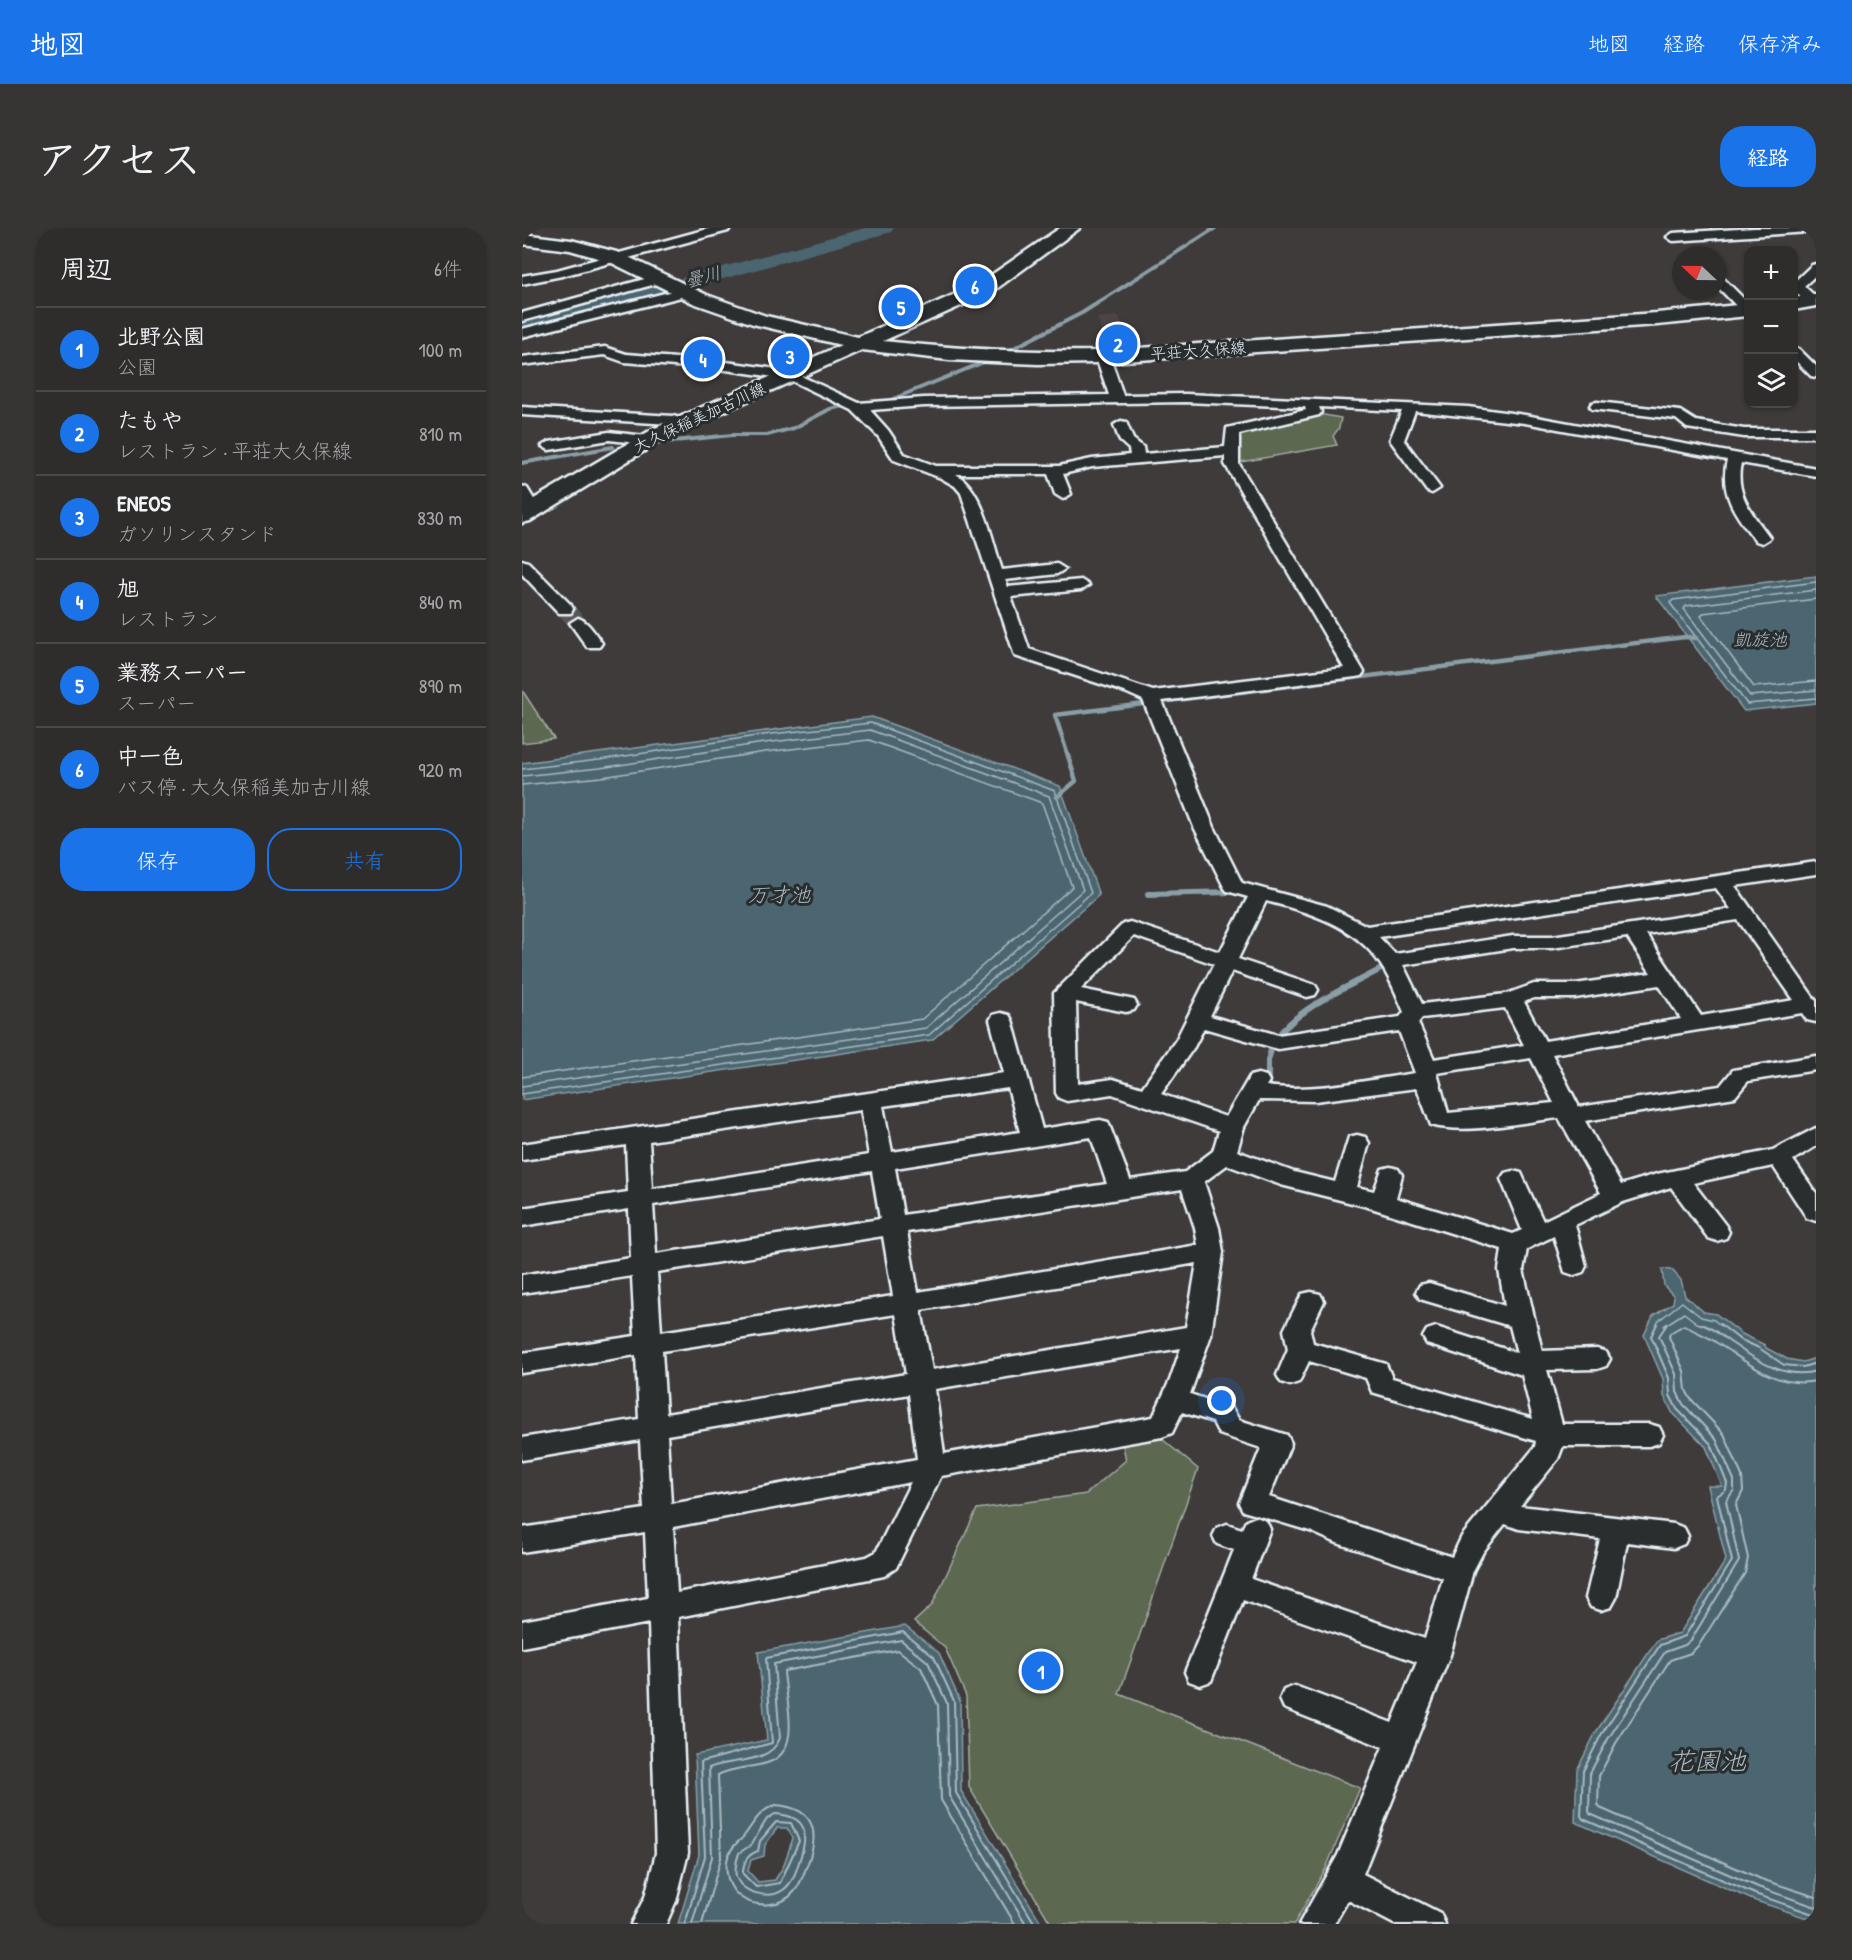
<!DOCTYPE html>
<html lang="ja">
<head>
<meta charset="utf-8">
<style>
  body { margin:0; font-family:"Patrick Hand","Klee One",sans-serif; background:#373434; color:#f1f3f6 }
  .controls { position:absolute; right:18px; top:18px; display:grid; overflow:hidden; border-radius:12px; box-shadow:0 2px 4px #0004 }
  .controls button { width:54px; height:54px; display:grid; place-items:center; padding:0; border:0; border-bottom:2px solid #4a4848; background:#2f2c2c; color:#f1f3f6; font:30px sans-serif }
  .compass { position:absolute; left:1150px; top:18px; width:54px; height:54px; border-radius:50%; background:#2f2c2c; box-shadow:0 2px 4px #0004; rotate:292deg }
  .you { position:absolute; left:700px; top:1173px; width:21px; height:21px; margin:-15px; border:4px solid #fff; border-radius:50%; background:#1a73e8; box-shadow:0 0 0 9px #1a73e833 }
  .badge { display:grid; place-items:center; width:39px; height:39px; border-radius:50%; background:#1a73e8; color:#fff; font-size:20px; font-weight:700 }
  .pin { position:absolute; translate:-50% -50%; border:3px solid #fff; box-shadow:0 2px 6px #0006 }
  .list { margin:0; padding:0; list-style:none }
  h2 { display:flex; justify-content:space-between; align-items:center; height:78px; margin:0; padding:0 24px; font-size:26px }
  h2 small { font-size:20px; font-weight:400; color:#a7a7a9 }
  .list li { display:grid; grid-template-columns:39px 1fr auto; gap:18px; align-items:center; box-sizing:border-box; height:84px; padding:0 24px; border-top:2px solid #4a4848 }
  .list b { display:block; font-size:22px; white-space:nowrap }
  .list p { margin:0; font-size:20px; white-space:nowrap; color:#a7a7a9 }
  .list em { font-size:20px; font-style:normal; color:#a7a7a9 }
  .actions { display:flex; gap:12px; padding:18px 24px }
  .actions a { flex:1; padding:14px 0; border:2px solid #1a73e8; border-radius:24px; text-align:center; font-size:21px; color:#1a73e8 }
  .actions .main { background:#1a73e8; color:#fff }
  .icon { flex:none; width:33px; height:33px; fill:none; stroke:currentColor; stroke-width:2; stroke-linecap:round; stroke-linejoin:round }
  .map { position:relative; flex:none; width:1294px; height:1696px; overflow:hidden; border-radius:24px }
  header { display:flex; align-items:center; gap:36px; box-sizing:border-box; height:84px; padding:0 30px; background:#1a73e8; color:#fff }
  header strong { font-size:28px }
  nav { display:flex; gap:33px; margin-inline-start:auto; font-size:21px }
  .intro { display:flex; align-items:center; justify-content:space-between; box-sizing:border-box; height:144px; padding:0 36px }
  h1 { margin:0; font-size:42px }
  .button { padding:15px 27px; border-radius:24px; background:#1a73e8; color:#fff; font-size:21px; font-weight:700 }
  main { display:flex; gap:36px; padding:0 36px }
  aside { flex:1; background:#2f2c2c; border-radius:24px; box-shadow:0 2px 4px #0004 }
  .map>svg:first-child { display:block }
</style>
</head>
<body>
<header>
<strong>地図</strong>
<nav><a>地図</a><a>経路</a><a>保存済み</a></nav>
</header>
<div class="intro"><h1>アクセス</h1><a class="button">経路</a></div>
<main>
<aside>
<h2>周辺<small>6件</small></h2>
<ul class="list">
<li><span class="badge">1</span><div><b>北野公園</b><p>公園</p></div><em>100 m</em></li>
<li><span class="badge">2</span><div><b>たもや</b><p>レストラン · 平荘大久保線</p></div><em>810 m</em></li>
<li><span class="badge">3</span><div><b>ENEOS</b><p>ガソリンスタンド</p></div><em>830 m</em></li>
<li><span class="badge">4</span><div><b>旭</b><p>レストラン</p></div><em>840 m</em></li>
<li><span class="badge">5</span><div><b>業務スーパー</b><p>スーパー</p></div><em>890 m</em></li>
<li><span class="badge">6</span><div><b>中一色</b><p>バス停 · 大久保稲美加古川線</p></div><em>920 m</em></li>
</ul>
<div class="actions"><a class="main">保存</a><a>共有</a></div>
</aside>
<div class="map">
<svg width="1294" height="1696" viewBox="0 0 1294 1696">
  <rect width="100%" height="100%" fill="#3f3b3b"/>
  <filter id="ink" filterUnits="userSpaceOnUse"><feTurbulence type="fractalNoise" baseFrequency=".0167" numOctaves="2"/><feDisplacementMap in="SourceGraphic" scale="12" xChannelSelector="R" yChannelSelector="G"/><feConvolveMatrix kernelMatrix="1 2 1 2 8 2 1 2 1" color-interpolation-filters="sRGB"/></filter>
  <g filter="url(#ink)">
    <!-- built -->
    <polygon fill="#4d4544" points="597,88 612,123 587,124 575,90"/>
    <!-- green -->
    <g fill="#5c6850" stroke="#a2aca4" stroke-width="1.5">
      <polygon points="797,186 819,190 817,200 811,208 815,217 719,234 713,231 715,207 725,201"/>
      <polygon points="0,462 32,511 0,515"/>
      <polygon points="634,1206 676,1241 597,1466 838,1560 804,1640 772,1696 529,1696 447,1559 444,1468 423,1420 392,1394 410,1377 455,1281 564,1266 604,1232 600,1213"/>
    </g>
    <!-- water -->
    <g fill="#4c6670" stroke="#8a9ea6" stroke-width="1.5" fill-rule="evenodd">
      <polygon points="1294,348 1294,475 1222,483 1134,368"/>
      <polygon points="350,489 538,558 577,667 410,812 0,872 0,535"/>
      <polygon points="1140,1041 1150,1042 1159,1052 1163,1068 1182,1084 1194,1086 1220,1106 1243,1117 1244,1120 1265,1131 1281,1134 1294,1130 1294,1693 1231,1672 1053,1594 1055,1542 1074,1504 1135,1412 1158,1405 1204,1332 1186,1258 1200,1258 1184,1219 1150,1184 1142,1168 1141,1151 1122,1107 1131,1088 1151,1075 1152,1068 1142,1058"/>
      <path d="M 383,1398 L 417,1425 L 438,1473 L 439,1563 L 520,1696 L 156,1696 L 177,1627 L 173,1527 L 245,1512 L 236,1424 ZM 255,1600 L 265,1600 L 271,1610 L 261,1639 L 253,1652 L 236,1654 L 226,1643 L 229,1632 L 242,1628 L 243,1617 Z"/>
    </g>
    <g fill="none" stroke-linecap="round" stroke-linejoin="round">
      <!-- shore-far1 -->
      <g stroke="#aab9c2" stroke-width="1.5">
        <polyline points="1294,354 1151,372 1148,375 1225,476 1294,470"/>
        <polyline points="1294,362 1164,378 1162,381 1228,468 1294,462"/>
        <polyline points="1294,371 1181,385 1179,388 1232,459 1294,453"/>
        <polyline points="0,541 77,532 241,507 349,495 533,563 569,665 407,807 0,866"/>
        <polyline points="0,548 78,540 242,515 348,502 527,568 561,662 404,800 0,858"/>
        <polyline points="0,557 80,549 243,524 347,512 520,575 550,659 400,791 0,849"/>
        <polyline points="1134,1098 1136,1093 1160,1074 1179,1089 1192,1092 1199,1098"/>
        <polyline points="1142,1098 1162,1085 1175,1095 1184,1098"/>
        <polyline points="1161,1098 1163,1098"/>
      </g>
      <!-- shore -->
      <g stroke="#aab9c2" stroke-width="2">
        <polyline points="1135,1096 1129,1108 1147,1150 1148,1167 1155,1181 1189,1216 1205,1255 1204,1262 1195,1268 1210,1333 1163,1408 1138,1417 1079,1507 1061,1543 1059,1588 1061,1591 1233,1666 1294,1687"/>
        <polyline points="1145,1096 1137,1108 1154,1146 1155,1164 1161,1176 1194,1211 1212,1252 1212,1262 1204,1273 1217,1333 1169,1412 1163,1417 1143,1424 1086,1511 1068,1545 1067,1583 1068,1586 1236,1659 1294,1679"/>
        <path d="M 1179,1096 C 1192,1100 1200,1109 1211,1116 C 1235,1133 1265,1152 1294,1143"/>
        <polyline points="1198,1096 1217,1111 1237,1120 1262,1137 1281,1139 1294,1135"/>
        <path d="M 1294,1153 C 1254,1161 1227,1135 1195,1115 C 1185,1108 1173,1104 1162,1097 L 1148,1105 L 1147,1109 L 1162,1143 L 1164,1162 L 1168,1170 L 1202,1206 L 1220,1248 L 1221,1263 L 1214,1277 L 1226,1330 L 1223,1345 L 1177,1417 L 1169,1425 L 1148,1432 L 1094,1515 L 1077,1548 L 1076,1577 L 1078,1580 L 1239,1651 L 1294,1669"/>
        <path d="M 254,1577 C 292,1580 298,1603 286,1635 C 282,1645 279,1656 272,1664 C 259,1680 232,1680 217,1668 C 203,1657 200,1632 212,1618 C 215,1614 219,1612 222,1608 C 232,1595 237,1582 254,1577 Z"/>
        <path d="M 253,1586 C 288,1588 286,1608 277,1634 C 274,1644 270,1656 261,1662 C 247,1672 219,1665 214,1648 C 212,1640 215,1632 217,1625 L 229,1617 L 245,1591 Z"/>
        <path d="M 254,1594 L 269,1595 L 277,1613 L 258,1655 L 234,1659 L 221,1646 C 221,1634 225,1627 236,1623 L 238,1613 Z"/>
        <polyline points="163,1696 183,1628 179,1534 250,1515 244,1430 381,1404 412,1429 432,1473 434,1565 513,1696"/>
        <path d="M 170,1696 L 190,1629 L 187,1540 C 209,1530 248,1537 258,1510 L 252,1436 L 379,1412 L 406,1434 L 425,1475 L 427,1568 L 504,1696"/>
        <path d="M 180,1696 L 199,1630 L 196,1547 C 212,1539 229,1540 245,1535 C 282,1524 263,1470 262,1443 L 376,1422 L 399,1440 L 416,1477 L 419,1572 L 493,1696"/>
      </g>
      <!-- stream-far2 -->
      <g stroke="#8a9ea6" stroke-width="4">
        <polyline points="482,125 560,85 693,0"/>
        <polyline points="366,173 462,134"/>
        <polyline points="133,215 210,207 245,207 272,200 308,181 322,178"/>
        <polyline points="0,235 91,219"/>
      </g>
      <!-- stream-far1 -->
      <polyline stroke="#8a9ea6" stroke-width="4.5" points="535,569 554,553 533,487 1163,409 1174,410"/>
      <!-- stream -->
      <g stroke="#8a9ea6" stroke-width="6">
        <polyline points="626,666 712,664"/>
        <path d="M 756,808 C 780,777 827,759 861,740 L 858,732"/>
        <polyline points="746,858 746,832 750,819"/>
      </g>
      <!-- river -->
      <polygon fill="#4c6670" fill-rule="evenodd" points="343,0 372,0 369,4 89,82 0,104 0,92 76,73"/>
      <!-- street-tunnel -->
      <polyline stroke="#585657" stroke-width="17" stroke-dasharray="17 9" stroke-linecap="butt" points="43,381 56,395"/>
      <!-- street casing -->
      <g stroke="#e8f1f8" stroke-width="5">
        <g id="street">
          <polygon points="189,0 208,0 206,3 40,48 0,56 0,48 35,42"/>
          <polygon points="1233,0 1293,0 1287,4 1151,13 1145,9 1151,5"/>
          <path d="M 1294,36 L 1294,47 L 1282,58 L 1294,69 L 1294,76 C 1284,77 1278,68 1272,62 L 1272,54 L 1290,37 Z"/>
          <polygon points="137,47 141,48 143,51 141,54 0,93 0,85"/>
          <polygon points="1195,47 1199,48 1226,75 1226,86 1221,85 1195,58"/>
          <polygon points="163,60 169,64 167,67 0,109 0,101"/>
          <path d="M 83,119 L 104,126 L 204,134 L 268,143 L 337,175 L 402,170 L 587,167 L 574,129 L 581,125 L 588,129 L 601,167 L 664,166 L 946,179 L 1003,187 L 1294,240 L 1294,248 L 1219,235 C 1212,267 1231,286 1248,310 L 1240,315 L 1234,313 C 1214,288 1197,266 1205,232 L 1003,195 L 893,183 L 882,212 L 918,260 L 910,265 L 905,263 L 868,212 L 880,183 L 797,179 L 799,184 L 797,187 L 717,206 L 717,236 L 842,444 L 839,448 L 833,449 L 640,473 L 692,599 L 720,655 L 805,678 L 845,698 L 1294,634 L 1294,646 L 1213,658 L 1294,773 L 1294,794 L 1285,792 L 1280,785 L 1030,826 L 1057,879 L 1198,858 L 1211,842 L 1294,828 L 1294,842 L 1226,853 L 1213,869 L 1063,893 L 1099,957 L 1135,946 L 1251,922 L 1294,900 L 1294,918 L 1271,932 L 1294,965 L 1294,993 L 1285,990 L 1251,938 L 1171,955 L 1204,998 L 1207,1004 L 1204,1010 L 1195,1013 L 1186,1010 L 1149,959 L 1101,974 L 1053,997 L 1064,1038 L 1061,1044 L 1052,1047 L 1043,1044 L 1032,1008 L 1005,1021 L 1001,1042 L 1020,1123 L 1075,1121 L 1084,1124 L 1088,1131 L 1084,1138 L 1075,1141 L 1025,1142 L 1040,1196 L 1127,1196 L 1137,1199 L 1141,1207 L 1137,1215 L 1127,1218 L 1041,1218 L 1036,1231 L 998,1278 L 1152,1296 L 1162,1300 L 1166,1308 L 1162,1316 L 1152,1320 L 1105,1314 L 1094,1370 L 1089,1379 L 1079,1382 L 1069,1379 L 1064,1370 L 1078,1311 L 997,1301 L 983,1296 L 961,1324 L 951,1343 L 928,1427 L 841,1646 L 918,1685 L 923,1696 L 872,1696 L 826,1672 L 812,1696 L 777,1696 L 816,1627 L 861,1519 L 762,1480 L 758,1471 L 762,1462 L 773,1458 L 870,1495 L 895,1434 L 721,1372 L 689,1453 L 678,1457 L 667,1453 L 663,1444 L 712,1322 L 695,1316 L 691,1308 L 695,1300 L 705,1296 L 720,1301 L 724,1293 L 734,1289 L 744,1293 L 748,1301 L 729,1351 L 903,1411 L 921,1350 L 815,1315 L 788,1303 L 721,1283 L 717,1275 L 739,1220 L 697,1206 L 691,1194 L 660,1184 L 650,1205 L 640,1209 L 419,1248 L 374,1340 L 362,1348 L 156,1389 L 166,1625 L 154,1673 L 144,1696 L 109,1696 L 123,1669 L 134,1625 L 127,1395 L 0,1419 L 0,1393 L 126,1370 L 123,1304 L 0,1324 L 0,1300 L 122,1281 L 118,1212 L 0,1232 L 0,1210 L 117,1191 L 114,1127 L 0,1145 L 0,1125 L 113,1108 L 110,1048 L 0,1065 L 0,1047 L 109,1030 L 107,981 L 0,998 L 0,980 L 106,964 L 104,917 L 0,932 L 0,916 L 482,845 L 468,792 L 471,787 L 479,785 L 487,787 L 490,792 L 520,901 L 578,892 L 586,894 L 608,952 L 663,944 L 691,923 L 697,903 L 590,866 L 545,873 L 537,870 L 534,865 L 532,765 L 601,696 L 608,694 L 698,724 L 726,669 L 705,663 L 702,659 L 672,599 L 621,472 L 603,464 L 493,428 L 439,265 L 433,258 L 419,250 L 372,232 L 356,208 L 330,182 L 266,151 L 204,142 L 102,134 L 82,127 L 0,137 L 0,129 ZM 664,174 L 783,179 L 784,182 L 705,200 L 703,219 L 622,226 L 621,219 L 611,211 L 604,194 L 599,193 L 592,197 L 598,213 L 607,221 L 608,227 L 570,231 L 537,238 L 414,238 L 382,226 L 366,202 L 348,182 L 402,178 ZM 703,228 L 703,236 L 822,440 L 631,463 L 507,421 L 489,369 L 559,362 L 567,357 L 559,352 L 486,359 L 483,352 L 535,346 L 543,341 L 535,336 L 480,342 C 470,313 462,262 434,246 L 526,246 L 533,266 L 541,271 L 549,266 L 541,246 L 570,239 ZM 1194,660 L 1209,681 L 1030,708 L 991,708 L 873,726 L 857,709 ZM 744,673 C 787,684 834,698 859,737 C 869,752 875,768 882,784 L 878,789 L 756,807 L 688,788 L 710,743 L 785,769 L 793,767 L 796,762 L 793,757 L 716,731 ZM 1216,692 L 1272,772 L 1179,788 L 1124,706 ZM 612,708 L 692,736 L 654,812 L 620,860 L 591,851 L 556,856 L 554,774 L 604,784 L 612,782 L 615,777 L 612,772 L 559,761 ZM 1105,709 L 1129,745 L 1053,756 L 1012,756 L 984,766 L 900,776 L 881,737 L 991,720 L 1030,720 ZM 1137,757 L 1159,791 L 1023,813 L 1002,774 L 1012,770 L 1053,770 ZM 983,780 L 1002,817 L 912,831 L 896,795 L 900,790 ZM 682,800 L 756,821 L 877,803 L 893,845 C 845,852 793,865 744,858 L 747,853 L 744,848 L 736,846 L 728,848 L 704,889 L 639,866 L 672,819 ZM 1009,830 L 1032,875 L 926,885 L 915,845 ZM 486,860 L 498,904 L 370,924 L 361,878 ZM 895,860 L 909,897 C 944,907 1000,894 1037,890 L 1079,965 L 1021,993 L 999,945 L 991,943 L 983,945 L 979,951 L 1000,1002 L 991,1006 L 874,970 L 880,947 L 876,941 L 868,939 L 860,941 L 852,963 L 835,959 L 847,915 L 843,909 L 835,907 L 827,909 L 813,954 L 772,944 L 715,923 L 722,899 L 737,872 L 793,873 ZM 339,882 L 347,927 L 130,961 L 127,913 ZM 569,909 L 585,956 L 381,987 L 373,940 ZM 705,937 L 759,957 L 846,979 L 980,1021 L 977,1042 L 983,1078 L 907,1055 L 898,1057 L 894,1064 L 898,1071 L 988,1098 L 995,1125 L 914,1099 L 905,1102 L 901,1109 L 905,1116 L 1000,1147 L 1011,1191 L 870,1150 L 864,1136 L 791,1115 L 788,1102 L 802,1073 L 798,1066 L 789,1064 L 780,1066 L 762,1102 L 766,1121 L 755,1147 L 759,1154 L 768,1157 L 777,1154 L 787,1133 L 844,1150 L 850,1164 L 1014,1213 L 1013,1219 L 940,1308 L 930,1329 L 747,1269 L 769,1215 L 765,1207 L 717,1192 L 710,1180 L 668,1166 L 689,1107 L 701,1024 L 697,1000 L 682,954 ZM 350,943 L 358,991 L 134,1026 L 131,977 ZM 660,961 L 673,1000 L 676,1017 L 396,1064 L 385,1004 ZM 361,1008 L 371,1068 L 139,1104 L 135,1044 ZM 675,1035 L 664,1099 L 410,1142 L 399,1082 ZM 374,1086 L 384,1146 L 144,1186 L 140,1123 ZM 659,1120 L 648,1152 L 631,1189 L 422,1226 L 413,1161 ZM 387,1166 L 395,1231 L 149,1276 L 145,1207 ZM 389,1254 L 354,1324 L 345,1329 L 155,1365 L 151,1299 Z"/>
          <polygon points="1272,120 1277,121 1294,138 1294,149 1289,148 1272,131"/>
          <polygon points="1075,174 1158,183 1174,193 1222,201 1294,201 1294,209 1222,209 1165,200 1154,191 1070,181 1068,178 1070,175"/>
          <polygon points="0,179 151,188 164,192 166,195 159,199 149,196 0,187"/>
          <polygon points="87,204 124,208 131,212 124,216 87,212 27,222 20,218 27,214"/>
          <polygon points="0,258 5,260 13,273 10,276 0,280"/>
          <polygon points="0,332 6,334 49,377 51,381 49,385 37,385 0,346"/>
          <path d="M 56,390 C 66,393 73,406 80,415 L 77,419 L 65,419 L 48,395 Z"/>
        </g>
      </g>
      <!-- secondary casing -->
      <g stroke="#e8f1f8" stroke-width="5">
        <g id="secondary">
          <path d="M 538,0 L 558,0 L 470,64 L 361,113 C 432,121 502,124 573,123 L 1135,85 L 1226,76 L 1226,88 L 1135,97 L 573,135 L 516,136 L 427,132 L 340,122 L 145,209 L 8,293 L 0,295 L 0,278 L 131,201 L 319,117 L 231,96 L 171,75 L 86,33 L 48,22 L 0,16 L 0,6 L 49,12 L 98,25 L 185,67 L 244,88 L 336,109 L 456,56 Z"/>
          <polygon points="1294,66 1294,78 1272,82 1272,70"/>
        </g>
      </g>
      <!-- street -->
      <use href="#street" fill="#2a2d2e" fill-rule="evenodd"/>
      <!-- secondary -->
      <use href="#secondary" fill="#2a2d2e" fill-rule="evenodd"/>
    </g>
  </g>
  <g text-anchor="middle" stroke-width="6" stroke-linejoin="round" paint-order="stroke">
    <!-- far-street labels -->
    <g font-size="16" fill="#e8f1f8" stroke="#2a2d2e">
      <text transform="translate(676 122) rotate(-4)" y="6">平荘大久保線</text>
      <text transform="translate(177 189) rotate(-25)" y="6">大久保稲美加古川線</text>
    </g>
    <!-- far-water labels -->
    <g font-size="18" font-style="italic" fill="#aab9c2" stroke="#2a2d2e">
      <text transform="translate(181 49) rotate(-15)" y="6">曇川</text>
      <text x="1238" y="418">凱旋池</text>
    </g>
    <!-- water labels -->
    <g font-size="21" font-style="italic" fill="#aab9c2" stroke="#2a2d2e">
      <text x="257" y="674">万才池</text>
    </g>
    <!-- near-water labels -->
    <g font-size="26" font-style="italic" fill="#aab9c2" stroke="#2a2d2e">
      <text x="1185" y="1542">花園池</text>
    </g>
  </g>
</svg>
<div class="controls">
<button>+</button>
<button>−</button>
<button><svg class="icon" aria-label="layers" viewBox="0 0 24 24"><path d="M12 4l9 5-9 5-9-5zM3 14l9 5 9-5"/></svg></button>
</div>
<svg class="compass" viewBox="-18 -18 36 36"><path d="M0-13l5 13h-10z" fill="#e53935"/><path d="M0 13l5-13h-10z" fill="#a7a7a9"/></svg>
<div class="you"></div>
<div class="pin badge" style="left:519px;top:1443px">1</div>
<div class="pin badge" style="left:596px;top:116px">2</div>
<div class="pin badge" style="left:268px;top:128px">3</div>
<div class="pin badge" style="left:181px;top:131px">4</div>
<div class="pin badge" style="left:379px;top:79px">5</div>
<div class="pin badge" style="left:453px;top:58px">6</div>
</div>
</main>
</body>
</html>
